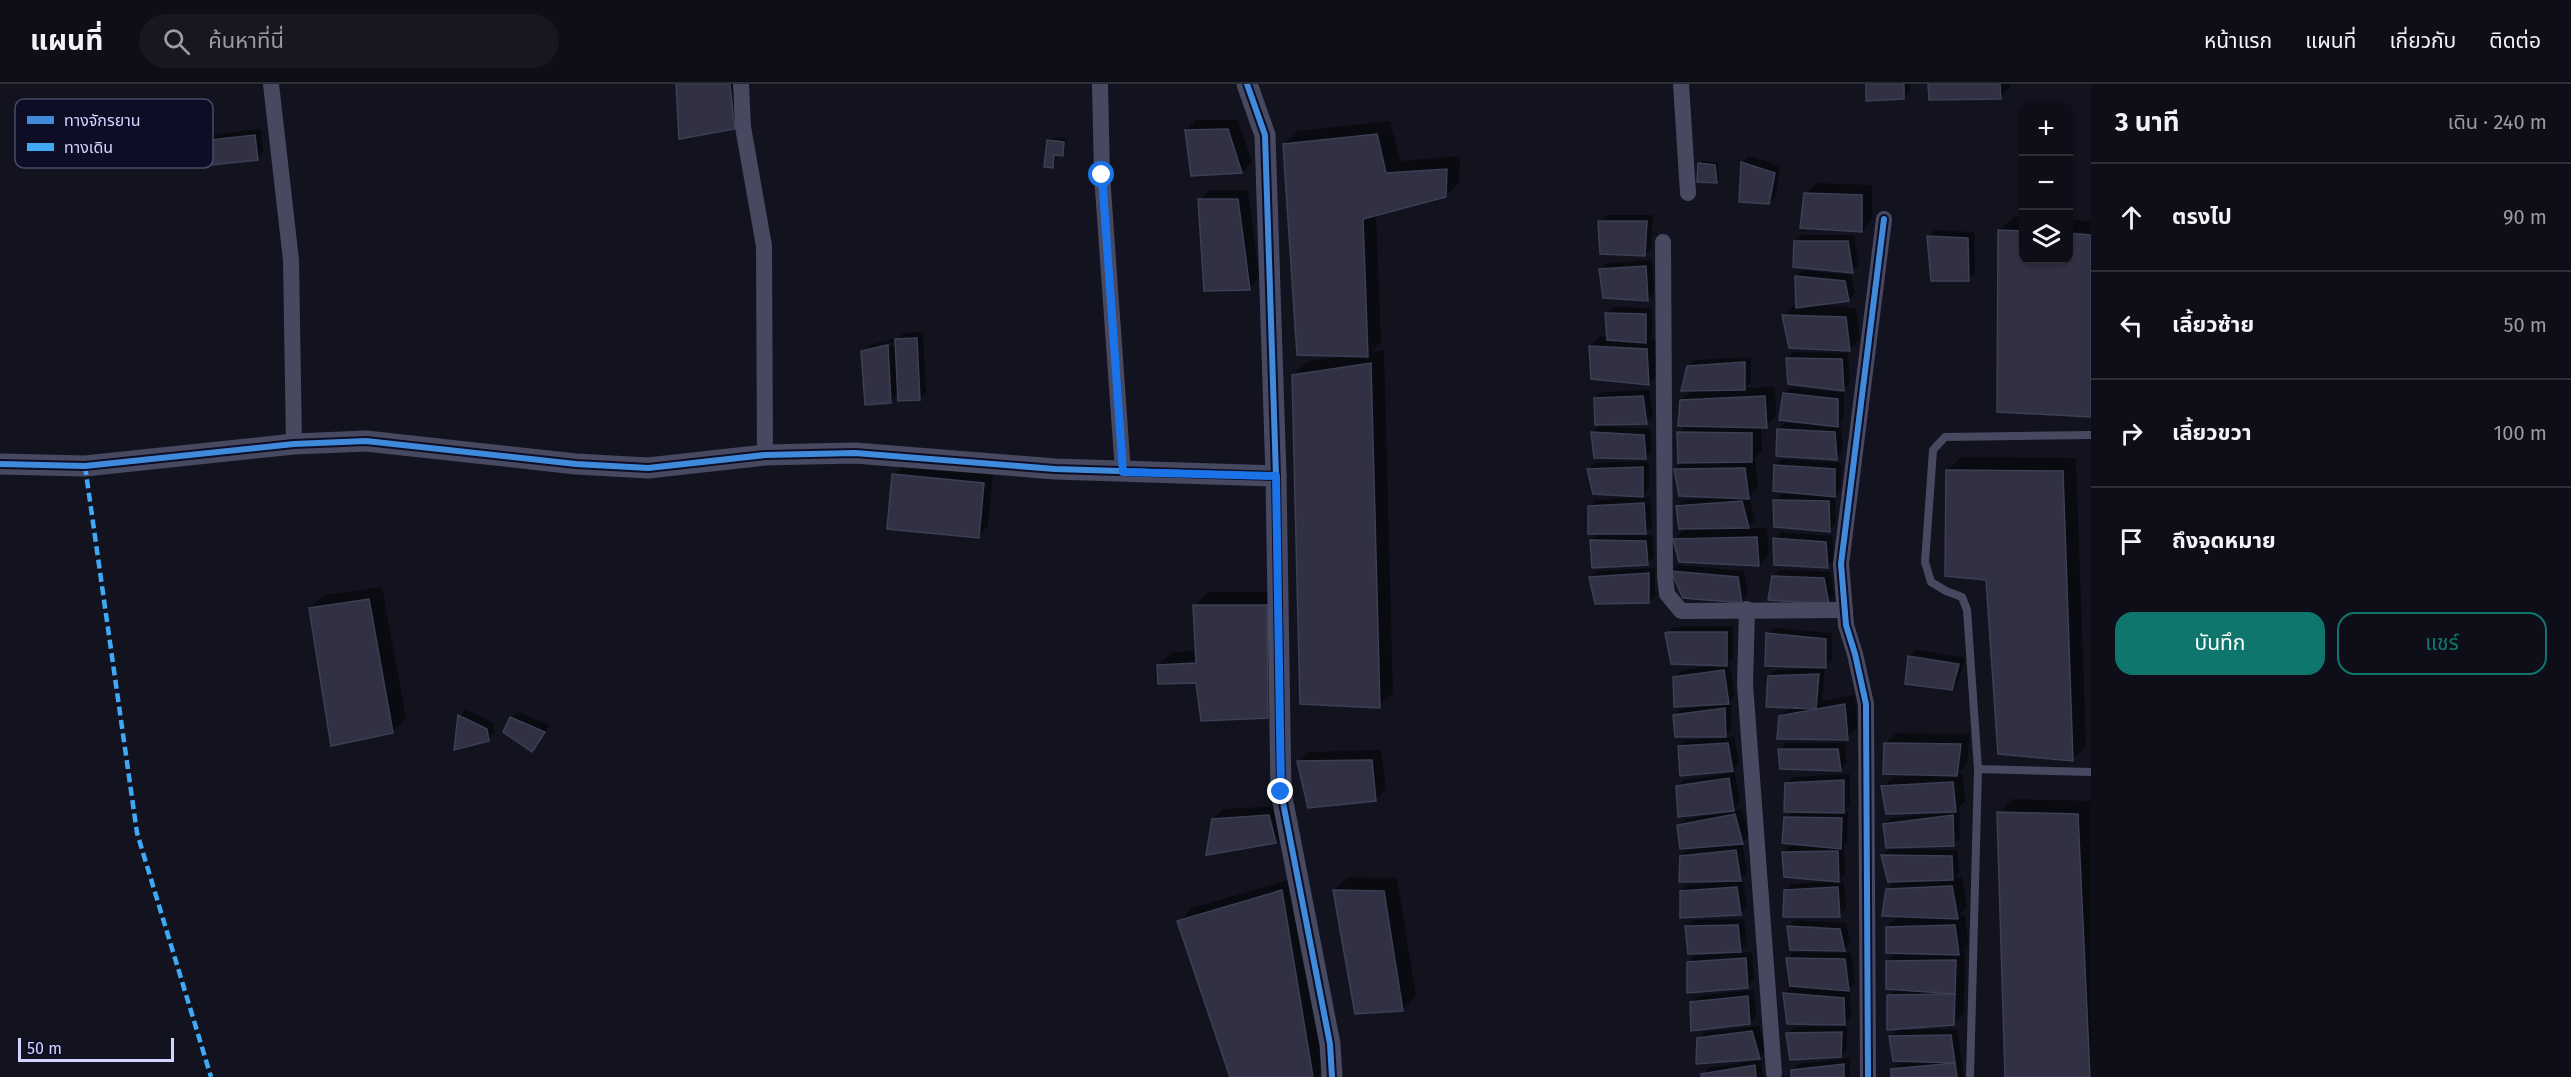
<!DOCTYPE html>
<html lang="th">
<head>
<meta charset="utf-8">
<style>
  body { margin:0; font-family:"Fira Sans","Noto Sans Thai",sans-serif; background:#171721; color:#f1f3f6 }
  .controls { position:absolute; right:18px; top:18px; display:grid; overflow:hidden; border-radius:12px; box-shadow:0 2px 4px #0004 }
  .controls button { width:54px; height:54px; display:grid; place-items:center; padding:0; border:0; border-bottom:2px solid #2e2e37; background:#0e0e18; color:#f1f3f6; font:30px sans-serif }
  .scale { position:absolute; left:18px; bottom:15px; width:156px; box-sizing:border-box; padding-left:6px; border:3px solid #d3d4ff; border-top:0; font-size:16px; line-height:21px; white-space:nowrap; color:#d3d4ff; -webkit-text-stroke:4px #0e0d26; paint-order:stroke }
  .stop { position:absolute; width:18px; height:18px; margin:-14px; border:4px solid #1a73e8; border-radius:50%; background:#fff }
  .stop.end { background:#1a73e8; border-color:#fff; box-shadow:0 2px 6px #0008 }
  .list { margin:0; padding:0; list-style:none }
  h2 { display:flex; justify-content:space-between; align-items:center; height:78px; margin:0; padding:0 24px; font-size:26px }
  h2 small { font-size:20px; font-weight:400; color:#9b9ca2 }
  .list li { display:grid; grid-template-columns:39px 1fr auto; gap:18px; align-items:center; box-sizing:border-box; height:108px; padding:0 24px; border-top:2px solid #2e2e37 }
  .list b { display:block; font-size:22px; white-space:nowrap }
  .list em { font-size:20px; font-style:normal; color:#9b9ca2 }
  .actions { display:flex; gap:12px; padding:18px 24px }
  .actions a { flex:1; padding:14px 0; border:2px solid #0f766e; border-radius:18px; text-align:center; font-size:21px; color:#0f766e }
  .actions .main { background:#0f766e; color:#fff }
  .icon { flex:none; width:33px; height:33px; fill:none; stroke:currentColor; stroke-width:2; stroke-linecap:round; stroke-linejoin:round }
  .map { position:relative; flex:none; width:2091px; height:993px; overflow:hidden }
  header { display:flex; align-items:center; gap:36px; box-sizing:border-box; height:84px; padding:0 30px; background:#0e0e18; border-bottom:2px solid #2e2e37 }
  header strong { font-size:28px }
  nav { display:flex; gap:33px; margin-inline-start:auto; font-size:21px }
  .search { width:420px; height:54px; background:#171721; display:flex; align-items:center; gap:15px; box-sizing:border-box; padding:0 21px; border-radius:33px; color:#9b9ca2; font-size:22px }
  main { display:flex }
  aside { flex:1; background:#0e0e18 }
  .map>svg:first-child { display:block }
</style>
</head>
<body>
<header>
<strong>แผนที่</strong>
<div class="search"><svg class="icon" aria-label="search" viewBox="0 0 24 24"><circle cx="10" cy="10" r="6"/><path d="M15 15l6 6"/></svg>ค้นหาที่นี่</div>
<nav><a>หน้าแรก</a><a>แผนที่</a><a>เกี่ยวกับ</a><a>ติดต่อ</a></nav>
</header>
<main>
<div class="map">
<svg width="2091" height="993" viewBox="0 0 2091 993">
  <rect width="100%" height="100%" fill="#131320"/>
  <!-- shadow -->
  <g fill="#0007">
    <polygon points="678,0 744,0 747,30 734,44"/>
    <polygon points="1867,0 1910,0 1910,7 1904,13"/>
    <polygon points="1930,0 2010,0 2010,3 2000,13"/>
    <polygon points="1196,36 1238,36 1252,78 1242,88 1192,90 1186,46"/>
    <polygon points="1390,37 1400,77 1460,72 1459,98 1446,112 1376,130 1381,258 1371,268 1384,266 1393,609 1379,622 1293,291 1307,278 1343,272 1284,60 1298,47"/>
    <polygon points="261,45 263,68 257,75 202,57 209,51"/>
    <polygon points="1051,54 1066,55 1065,68 1062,71 1056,70 1055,79 1052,82 1048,57"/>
    <polygon points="1749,72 1780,82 1776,112 1769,119 1742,79"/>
    <polygon points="1702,77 1718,79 1719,95 1716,98 1700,80"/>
    <polygon points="1816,99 1872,101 1872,136 1862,147 1806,110"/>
    <polygon points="1210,106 1248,106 1259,194 1249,204 1200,116"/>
    <polygon points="1606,131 1653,131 1651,164 1644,171 1600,138"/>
    <polygon points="2013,133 2024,133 2024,176 2068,176 2068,136 2091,137 2091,331 2000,146"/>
    <polygon points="1935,146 1974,148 1975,189 1968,196 1929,152"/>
    <polygon points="1802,151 1854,151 1859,181 1852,187 1795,157"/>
    <polygon points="1652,176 1654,209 1648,215 1600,186 1607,179"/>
    <polygon points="1803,186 1851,191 1855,209 1849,216 1812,220 1856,224 1860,255 1850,265 1784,231 1794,221 1797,222 1796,192"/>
    <polygon points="1613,223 1652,224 1652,251 1649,255 1656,255 1659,290 1649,300 1590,262 1600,252 1608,253 1607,229"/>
    <polygon points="923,248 926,308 919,315 899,308 890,318 862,268 869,261 894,255 894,258 867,264 867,267 896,261 895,258 904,249"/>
    <polygon points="1794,268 1848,269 1850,299 1843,306 1787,275"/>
    <polygon points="1751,273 1751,298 1745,304 1775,303 1776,332 1766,342 1761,342 1762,367 1755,373 1758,403 1749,412 1755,436 1747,444 1767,444 1769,471 1759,481 1675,455 1686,444 1677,422 1684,416 1710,414 1675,386 1684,377 1679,349 1687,340 1681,316 1692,306 1688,283 1695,276"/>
    <polygon points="1791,303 1844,309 1844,335 1837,342 1841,342 1843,368 1836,375 1779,345 1785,339 1802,340 1784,310"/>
    <polygon points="1649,306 1653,332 1647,338 1595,314 1602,308"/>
    <polygon points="1599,342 1650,345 1652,367 1646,374 1593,349"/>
    <polygon points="1961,373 2076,374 2086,662 2073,675 1987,495 1948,386"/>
    <polygon points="1782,375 1841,379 1841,404 1835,410 1836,439 1830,446 1774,417 1781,410 1804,410 1775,381"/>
    <polygon points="1649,377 1649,405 1640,413 1650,413 1652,442 1643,451 1652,451 1654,473 1648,480 1592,457 1600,448 1590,423 1596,416 1640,413 1640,411 1589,386 1595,379"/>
    <polygon points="904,381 993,389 988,442 978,453 894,391"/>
    <polygon points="1781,448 1832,452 1834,476 1827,482 1774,455"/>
    <polygon points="1679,481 1744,487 1748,511 1741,517 1673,487"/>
    <polygon points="1655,484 1655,511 1649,518 1591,493 1597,487"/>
    <polygon points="1780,486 1830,488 1835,512 1828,519 1773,493"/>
    <polygon points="382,503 406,634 392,648 310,524 324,511"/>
    <polygon points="1208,508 1280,508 1281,619 1268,633 1197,598 1158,582 1172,568 1197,567 1195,521"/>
    <polygon points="1733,542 1733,574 1726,581 1730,580 1735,612 1731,616 1731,645 1725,651 1674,631 1681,625 1699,623 1674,594 1681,587 1719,580 1667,550 1673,543"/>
    <polygon points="1774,544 1832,549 1832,576 1825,582 1822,617 1855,611 1857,644 1847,654 1780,632 1790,623 1769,593 1776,586 1813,584 1813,582 1768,550"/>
    <polygon points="1916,566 1965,574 1958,598 1952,604 1909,573"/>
    <polygon points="466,625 493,639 495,649 488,655 456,664 460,632"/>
    <polygon points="518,628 550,641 532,666 511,634"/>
    <polygon points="1896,649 1970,650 1967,680 1958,689 1962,689 1966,717 1959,723 1960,754 1954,760 1894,763 1894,765 1958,766 1959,788 1954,793 1962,793 1967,823 1958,832 1965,831 1968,860 1961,867 1965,867 1964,929 1954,939 1906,943 1906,946 1957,945 1964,993 1893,993 1893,986 1899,979 1912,978 1912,976 1891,952 1899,944 1889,911 1896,904 1887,877 1896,868 1887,843 1899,831 1887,806 1896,796 1883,771 1892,763 1884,741 1891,734 1927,730 1927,728 1883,703 1893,693 1912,692 1886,659"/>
    <polygon points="1734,653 1739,679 1732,686 1679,663 1686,656"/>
    <polygon points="1787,659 1845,659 1847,679 1840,686 1780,665"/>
    <polygon points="1381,666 1386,705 1376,715 1299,678 1309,668"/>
    <polygon points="1735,689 1740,719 1732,726 1742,725 1749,752 1742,759 1747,789 1738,798 1743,797 1747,823 1740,829 1682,807 1688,801 1729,798 1729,795 1682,772 1688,766 1697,765 1697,762 1679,742 1686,735 1714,730 1678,702 1684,696"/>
    <polygon points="1850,690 1850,721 1843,728 1848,728 1847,757 1844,760 1845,790 1838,798 1844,797 1846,825 1839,831 1786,806 1792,800 1829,798 1829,796 1783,768 1790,762 1802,762 1785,734 1793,727 1787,699 1793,693"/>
    <polygon points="2012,715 2091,717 2091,993 2006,993 1999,729"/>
    <polygon points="1279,722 1286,747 1276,757 1208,769 1213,735 1223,725"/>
    <polygon points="1348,793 1397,794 1416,912 1402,926 1334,806"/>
    <polygon points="1295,794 1327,983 1317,993 1232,993 1179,838 1192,824"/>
    <polygon points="1744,835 1747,860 1738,869 1752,868 1754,896 1748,902 1688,879 1695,872 1726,870 1726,867 1686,843 1693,836"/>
    <polygon points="1795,836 1846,839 1851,859 1844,865 1789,842"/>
    <polygon points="1794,868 1851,869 1855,899 1846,907 1850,908 1851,933 1844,939 1785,910 1791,903 1807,905 1788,875"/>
    <polygon points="1754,906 1756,932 1749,939 1692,919 1698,912"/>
    <polygon points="1759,942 1766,967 1759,973 1699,955 1706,948"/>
    <polygon points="1847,942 1847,965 1841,972 1788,950 1795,943"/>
    <polygon points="1850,974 1850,993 1792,993 1792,986 1799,980"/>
    <polygon points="1761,976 1763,993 1702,993 1709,984"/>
  </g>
  <!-- building -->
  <g fill="#313143" stroke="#3e3e55" stroke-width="1.5">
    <polygon points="676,0 730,0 735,45 679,55"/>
    <polygon points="1866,0 1904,0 1904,15 1866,17"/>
    <polygon points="1928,0 2000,0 2001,15 1929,16"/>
    <polygon points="1228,45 1242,89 1191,92 1185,46"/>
    <polygon points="1377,50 1386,89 1447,85 1446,113 1363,135 1368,273 1297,271 1283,60"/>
    <polygon points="255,51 258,76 203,82 201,57"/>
    <polygon points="1047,56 1064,58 1063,72 1054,71 1053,84 1044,83"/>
    <polygon points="1741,78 1775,89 1769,120 1739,118"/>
    <polygon points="1698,79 1715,81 1717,99 1697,98"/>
    <polygon points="1804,109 1862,111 1862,148 1800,144"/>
    <polygon points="1198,115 1238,115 1250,206 1204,207"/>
    <polygon points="1598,137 1647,137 1645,172 1600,170"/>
    <polygon points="1998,146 2024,147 2024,176 2068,176 2068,149 2091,151 2091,333 1997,328"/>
    <polygon points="1927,152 1968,154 1969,197 1931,197"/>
    <polygon points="1794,157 1848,157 1853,189 1793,183"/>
    <polygon points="1646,182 1648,217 1603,214 1599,185"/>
    <polygon points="1795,192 1845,197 1849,217 1796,224"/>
    <polygon points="1605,229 1646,230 1646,259 1607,256"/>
    <polygon points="1782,231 1846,233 1850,267 1789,264"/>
    <polygon points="917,254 920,316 898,317 895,255"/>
    <polygon points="888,261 891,319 865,321 861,267"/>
    <polygon points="1589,262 1647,265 1649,301 1591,295"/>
    <polygon points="1786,274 1842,275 1844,307 1788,300"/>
    <polygon points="1745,278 1745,306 1681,307 1687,282"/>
    <polygon points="1371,279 1380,624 1300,620 1292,291"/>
    <polygon points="1783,309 1838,315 1838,343 1779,336"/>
    <polygon points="1643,312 1647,340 1595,341 1594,314"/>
    <polygon points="1765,312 1767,344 1678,342 1680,316"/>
    <polygon points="1777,345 1835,348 1837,376 1776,372"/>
    <polygon points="1591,348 1644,351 1646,375 1594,374"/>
    <polygon points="1677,348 1752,349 1752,378 1678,379"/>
    <polygon points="1774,381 1835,385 1835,413 1773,407"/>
    <polygon points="1643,383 1643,413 1593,410 1587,385"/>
    <polygon points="1745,384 1749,415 1679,412 1674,385"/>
    <polygon points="1946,386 2063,387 2073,677 1998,670 1986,496 1945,492"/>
    <polygon points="892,390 984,399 979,454 887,445"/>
    <polygon points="1773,416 1829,417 1830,448 1774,443"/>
    <polygon points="1742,417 1749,444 1679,445 1676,422"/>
    <polygon points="1644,419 1646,450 1588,450 1588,422"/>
    <polygon points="1757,453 1759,482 1679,478 1673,455"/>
    <polygon points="1773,454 1826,458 1828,484 1774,481"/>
    <polygon points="1590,456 1646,457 1648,481 1592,484"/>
    <polygon points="1671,487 1738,493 1742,519 1683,514"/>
    <polygon points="1649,489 1649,519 1595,520 1589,493"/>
    <polygon points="1772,492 1824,494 1829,520 1768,516"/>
    <polygon points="369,515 393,649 331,662 309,524"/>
    <polygon points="1193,521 1267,521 1268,634 1201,637 1196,599 1158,600 1157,581 1196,579"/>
    <polygon points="1669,548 1727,548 1727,582 1671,580 1665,549"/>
    <polygon points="1766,549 1826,555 1826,584 1765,582"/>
    <polygon points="1908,572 1959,580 1952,606 1905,600"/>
    <polygon points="1724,586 1729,620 1674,623 1673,593"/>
    <polygon points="1819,590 1816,625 1766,623 1768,592"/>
    <polygon points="1845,620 1848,656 1777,655 1779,632"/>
    <polygon points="1725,624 1726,653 1675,653 1673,631"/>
    <polygon points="458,631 487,645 489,657 454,666"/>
    <polygon points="510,633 545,648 532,668 503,648"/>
    <polygon points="1728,659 1733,687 1680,692 1678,662"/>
    <polygon points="1884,659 1961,660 1957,692 1883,690"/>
    <polygon points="1778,665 1838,665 1841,687 1780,685"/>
    <polygon points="1372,676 1376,717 1308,724 1297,677"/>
    <polygon points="1729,694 1734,727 1678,733 1676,702"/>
    <polygon points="1844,696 1844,729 1784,728 1785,699"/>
    <polygon points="1953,698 1956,728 1886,730 1881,702"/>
    <polygon points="1997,728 2078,730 2090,993 2005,993"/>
    <polygon points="1735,730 1743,760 1680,765 1677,741"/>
    <polygon points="1269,731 1276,759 1206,771 1212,735"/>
    <polygon points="1953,731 1954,762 1886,764 1883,740"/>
    <polygon points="1784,733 1842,734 1841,765 1782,759"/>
    <polygon points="1736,766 1741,797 1679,798 1680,772"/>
    <polygon points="1838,767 1839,798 1784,793 1782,768"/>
    <polygon points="1881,771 1952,772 1953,796 1888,798"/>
    <polygon points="1952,802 1958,835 1882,832 1886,805"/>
    <polygon points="1737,803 1741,831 1680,834 1680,807"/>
    <polygon points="1838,803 1840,833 1783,833 1784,806"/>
    <polygon points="1282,806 1313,993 1230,993 1177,837"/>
    <polygon points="1333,806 1384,807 1403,927 1355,930"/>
    <polygon points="1738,841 1741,868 1688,870 1685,842"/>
    <polygon points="1955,841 1959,871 1886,869 1886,843"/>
    <polygon points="1787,842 1840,845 1845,867 1790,866"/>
    <polygon points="1746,874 1748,904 1687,909 1687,878"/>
    <polygon points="1786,874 1845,875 1849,907 1790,902"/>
    <polygon points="1956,876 1955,910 1886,905 1886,877"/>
    <polygon points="1783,909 1844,914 1845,941 1787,940"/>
    <polygon points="1955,910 1954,941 1887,946 1887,911"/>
    <polygon points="1748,912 1750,940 1691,947 1690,918"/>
    <polygon points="1752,947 1760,975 1696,980 1697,954"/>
    <polygon points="1842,948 1841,973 1790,976 1786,949"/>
    <polygon points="1951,951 1955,979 1893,977 1889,952"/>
    <polygon points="1955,979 1957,993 1891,993 1891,985"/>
    <polygon points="1844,980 1844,993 1791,993 1791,986"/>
    <polygon points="1755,981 1756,993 1701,993 1701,990"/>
  </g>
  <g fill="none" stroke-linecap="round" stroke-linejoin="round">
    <!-- service -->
    <g stroke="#474961" stroke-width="8">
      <polyline points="1978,685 1967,526 1962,513 1946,507 1931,498 1925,478 1933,366 1945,353 2091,351"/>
      <polyline points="1970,993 1978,685 2091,688"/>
    </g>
    <!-- minor -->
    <g stroke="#474961" stroke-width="16">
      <polyline points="271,0 291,176 294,360"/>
      <polyline points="741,0 743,43 764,162 765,371"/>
      <polyline points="1100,0 1102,91 1123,388"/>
      <polyline points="1681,0 1688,109"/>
      <polyline points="1663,158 1665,492 1667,510 1681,527 1845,526"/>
      <polyline points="1747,525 1745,600 1774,989"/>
      <polyline points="1868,993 1866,620 1855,570 1846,541 1841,480 1884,135"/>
    </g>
    <!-- tertiary -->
    <g stroke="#474961" stroke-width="21">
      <polyline points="1247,0 1265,51 1276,392 1281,708 1330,960 1332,993"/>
      <polyline points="0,380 85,382 294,360 366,357 576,380 648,384 765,371 855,369 1055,385 1276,392"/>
    </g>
    <!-- quiet -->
    <polyline stroke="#3fa9f5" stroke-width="4.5" stroke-dasharray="9 4.5" stroke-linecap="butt" points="85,382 137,749 211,993"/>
    <!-- cycleway casing -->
    <g stroke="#0e0d26" stroke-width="10">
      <g id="cycleway">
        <polyline points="1247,0 1265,51 1276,392 1281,708 1330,960 1332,993"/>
        <polyline points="0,380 85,382 294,360 366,357 576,380 648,384 765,371 855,369 1055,385 1276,392"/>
        <polyline points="1868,993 1866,620 1855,570 1846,541 1841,480 1884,135"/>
      </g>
    </g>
    <!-- cycleway -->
    <use href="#cycleway" stroke="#408adc" stroke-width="6"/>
  </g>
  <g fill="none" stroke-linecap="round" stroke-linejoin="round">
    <!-- route -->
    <polyline stroke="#1a73e8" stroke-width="8" points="1102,91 1123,388 1276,392 1281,708"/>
  </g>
  <!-- legend -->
  <rect x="15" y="15" width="198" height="69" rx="9" fill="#0e0d26" stroke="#494967" stroke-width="1.5"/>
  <rect x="27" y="32" width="27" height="8" fill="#408adc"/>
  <rect x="27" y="59" width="27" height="8" fill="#3fa9f5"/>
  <g font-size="16" fill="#d3d4ff">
    <text x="64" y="42">ทางจักรยาน</text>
    <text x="64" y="69">ทางเดิน</text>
  </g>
</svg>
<div class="controls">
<button>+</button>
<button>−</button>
<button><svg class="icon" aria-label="layers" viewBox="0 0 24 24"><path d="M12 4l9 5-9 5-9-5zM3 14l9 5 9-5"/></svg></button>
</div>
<div class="scale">50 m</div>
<div class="stop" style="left:1102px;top:91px"></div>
<div class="stop end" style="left:1281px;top:708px"></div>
</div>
<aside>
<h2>3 นาที<small>เดิน · 240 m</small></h2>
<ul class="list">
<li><svg class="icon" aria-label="ahead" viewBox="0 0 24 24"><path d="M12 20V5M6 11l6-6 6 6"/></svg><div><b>ตรงไป</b></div><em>90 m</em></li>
<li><svg class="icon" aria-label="left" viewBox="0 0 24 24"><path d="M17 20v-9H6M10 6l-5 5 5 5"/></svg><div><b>เลี้ยวซ้าย</b></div><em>50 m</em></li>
<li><svg class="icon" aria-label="right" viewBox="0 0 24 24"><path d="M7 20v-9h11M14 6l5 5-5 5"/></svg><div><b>เลี้ยวขวา</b></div><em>100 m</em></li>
<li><svg class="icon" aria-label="arrive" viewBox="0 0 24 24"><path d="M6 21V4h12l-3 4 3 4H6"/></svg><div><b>ถึงจุดหมาย</b></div></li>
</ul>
<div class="actions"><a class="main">บันทึก</a><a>แชร์</a></div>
</aside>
</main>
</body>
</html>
